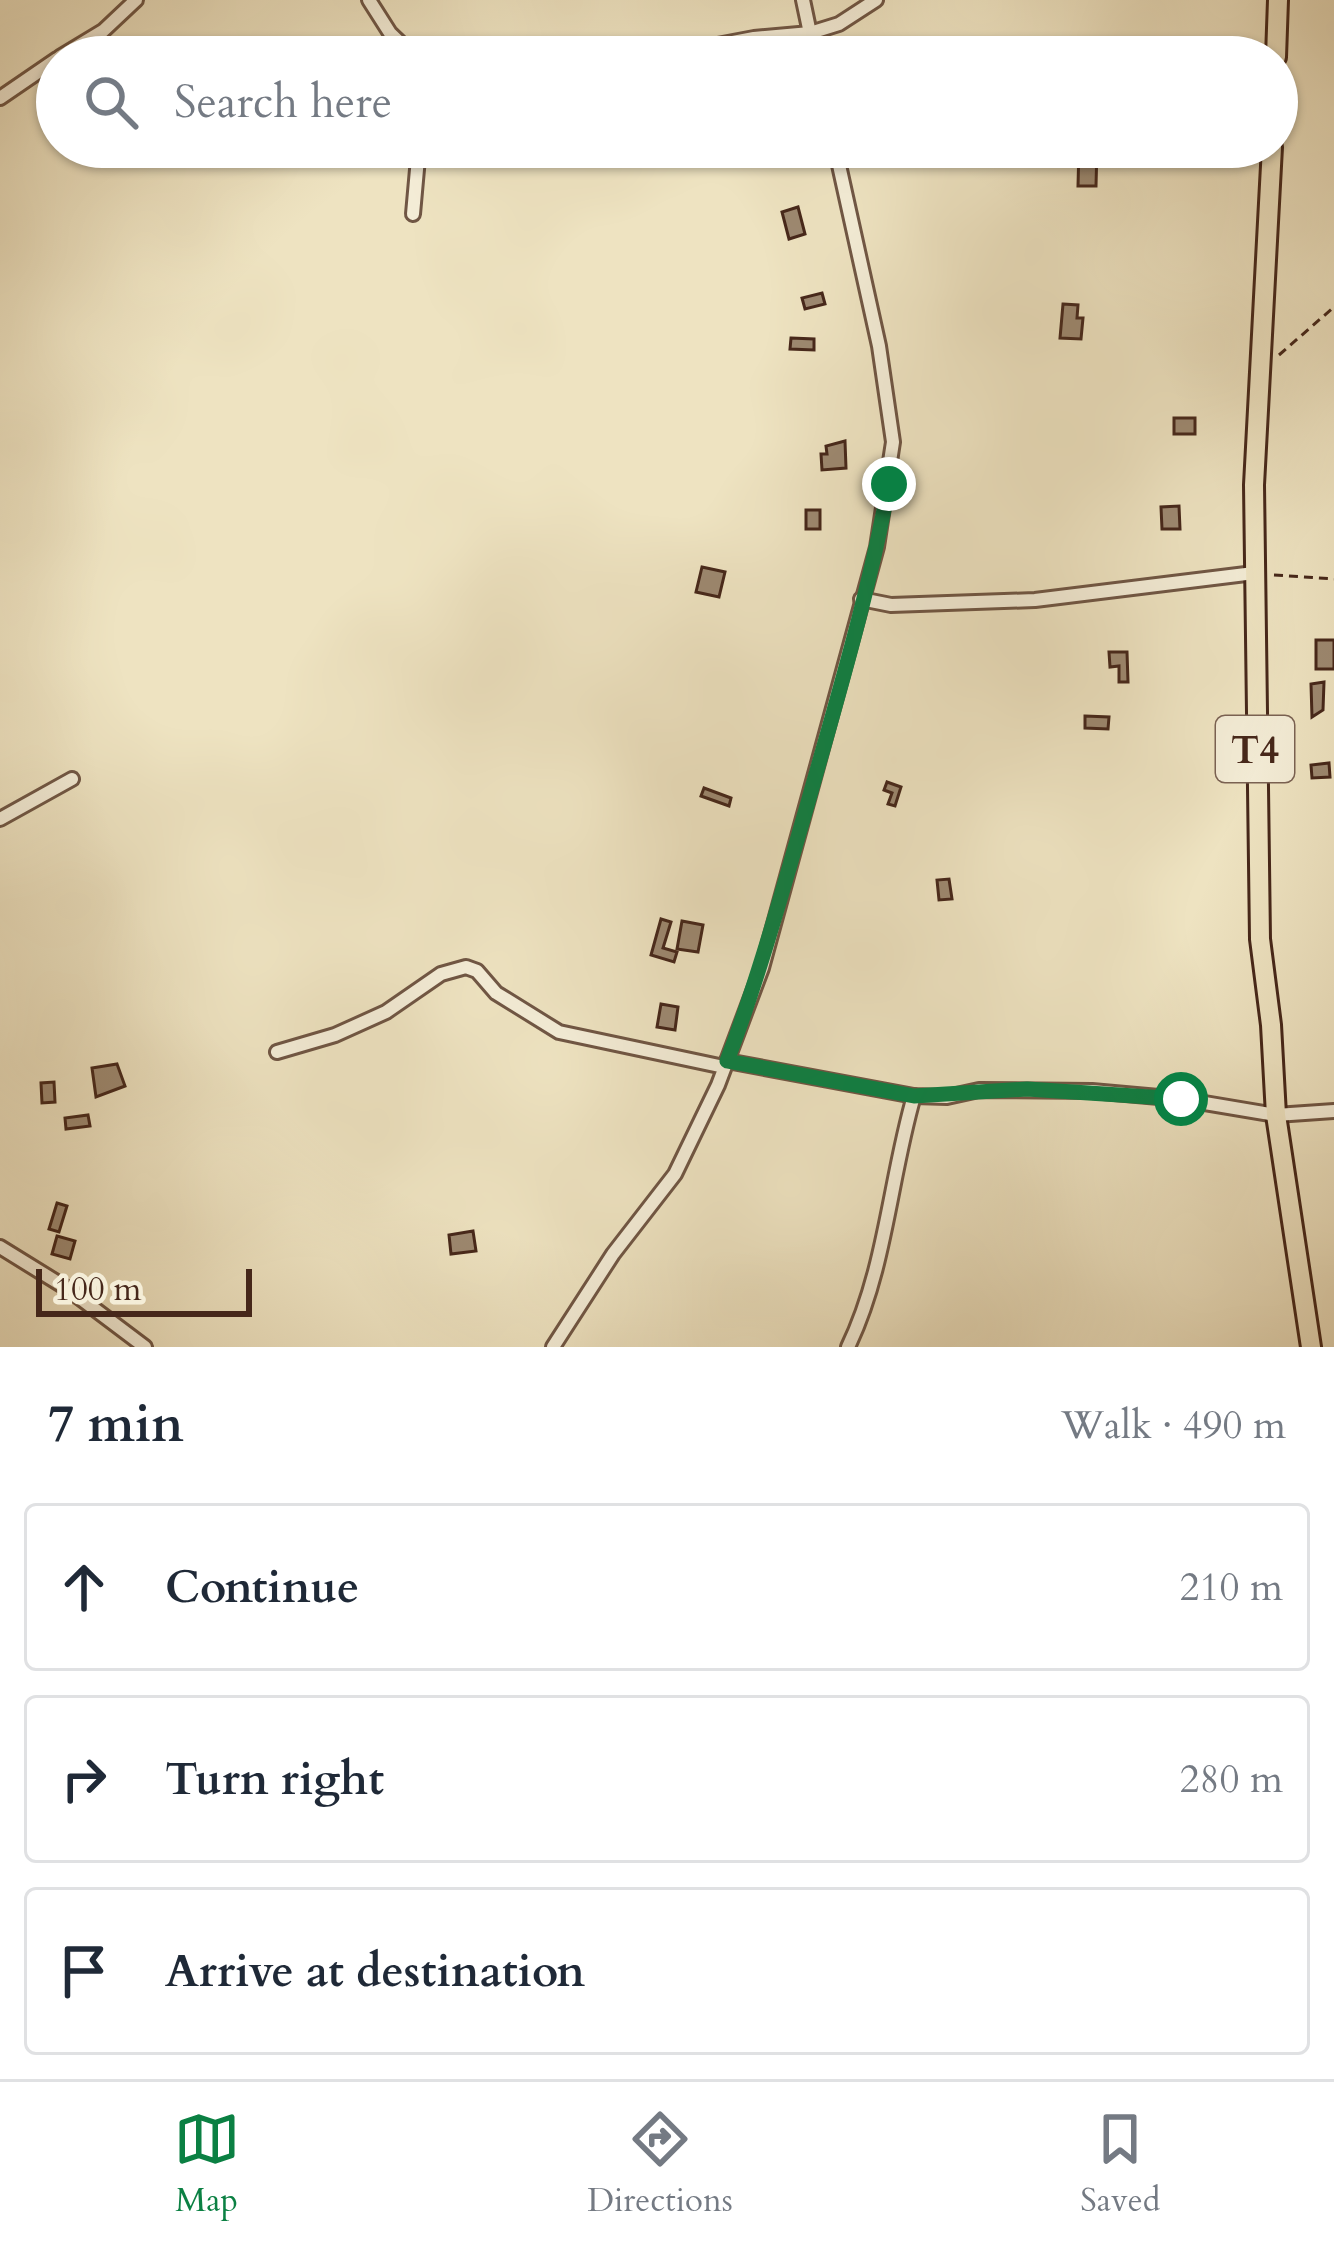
<!DOCTYPE html>
<html lang="en">
<head>
<meta charset="utf-8">
<style>
  body { margin:0; font-family:Cardo,serif; background:#f2f2f3; color:#1f2937 }
  .scale { position:absolute; left:36px; bottom:30px; width:216px; box-sizing:border-box; padding-left:12px; border:6px solid #46271a; border-top:0; font-size:33px; line-height:42px; white-space:nowrap; color:#46271a; -webkit-text-stroke:9px #f4edd7; paint-order:stroke }
  .stop { position:absolute; width:36px; height:36px; margin:-27px; border:9px solid #0b8043; border-radius:50%; background:#fff }
  .stop.end { background:#0b8043; border-color:#fff; box-shadow:0 3px 12px #0008 }
  .list { margin:0; padding:0; list-style:none }
  h2 { display:flex; justify-content:space-between; align-items:center; height:156px; margin:0; padding:0 48px; font-size:51px }
  h2 small { font-size:39px; font-weight:400; color:#747a83 }
  .list li { display:grid; grid-template-columns:78px 1fr auto; gap:36px; align-items:center; box-sizing:border-box; height:168px; margin:0 24px 24px; padding:0 24px; border:3px solid #e0e1e3; border-radius:12px }
  .list b { display:block; font-size:45px; white-space:nowrap }
  .list em { font-size:39px; font-style:normal; color:#747a83 }
  .icon { flex:none; width:66px; height:66px; fill:none; stroke:currentColor; stroke-width:2; stroke-linecap:round; stroke-linejoin:round }
  .map { position:relative; flex:none; width:1334px; height:1347px; overflow:hidden }
  .search { position:absolute; background:#fff; box-shadow:0 3px 9px #0004; left:36px; right:36px; top:36px; height:132px; display:flex; align-items:center; gap:30px; box-sizing:border-box; padding:0 42px; border-radius:66px; color:#747a83; font-size:45px }
  .sheet { height:732px; background:#fff }
  nav { display:flex; justify-content:space-around; align-items:center; box-sizing:border-box; height:168px; border-top:3px solid #e0e1e3; background:#fff; font-size:33px; color:#747a83 }
  nav a { display:grid; justify-items:center; gap:6px }
  nav .on { color:#0b8043 }
  .map>svg:first-child { display:block }
</style>
</head>
<body>
<div class="map">
<svg width="1334" height="1347" viewBox="0 0 1334 1347">
  <rect width="100%" height="100%" fill="#eee3c1"/>
  <filter id="stains"><feTurbulence type="fractalNoise" baseFrequency=".00167" numOctaves="4"/><feColorMatrix values="0 0 0 0 .2 0 0 0 0 .09 0 0 0 0 .02 0 0 0 .5 -.17"/></filter>
  <radialGradient id="worn" r=".72"><stop offset=".6" stop-color="#630" stop-opacity="0"/><stop offset="1" stop-color="#630" stop-opacity=".3"/></radialGradient>
  <!-- building -->
  <g fill="#9d8971" stroke="#46271a" stroke-width="3">
    <polygon points="1079,147 1097,147 1096,186 1078,186"/>
    <polygon points="798,207 805,234 789,239 782,212"/>
    <polygon points="822,293 825,304 805,309 802,298"/>
    <polygon points="1063,304 1078,305 1077,318 1083,318 1081,339 1060,338"/>
    <polygon points="791,338 814,339 814,350 790,349"/>
    <rect x="1174" y="418" width="21" height="16"/>
    <polygon points="845,441 846,468 822,470 821,454 827,454 826,446"/>
    <polygon points="1179,506 1180,529 1162,529 1161,507"/>
    <rect x="806" y="510" width="14" height="19"/>
    <polygon points="702,567 725,572 719,597 696,592"/>
    <rect x="1316" y="640" width="18" height="29"/>
    <polygon points="1109,652 1127,652 1128,682 1119,682 1119,666 1110,667"/>
    <polygon points="1324,682 1323,710 1312,717 1311,684"/>
    <polygon points="1085,716 1109,717 1108,729 1085,728"/>
    <polygon points="1329,763 1330,777 1312,778 1311,765"/>
    <polygon points="887,782 901,787 895,806 888,804 892,793 884,790"/>
    <polygon points="704,788 731,798 729,806 701,796"/>
    <polygon points="949,879 952,899 939,900 937,880"/>
    <polygon points="661,919 671,922 663,948 677,952 674,962 651,955"/>
    <polygon points="682,921 703,925 698,952 677,949"/>
    <polygon points="661,1004 678,1007 675,1030 657,1027"/>
    <polygon points="117,1064 125,1086 96,1097 92,1068"/>
    <polygon points="54,1082 55,1102 42,1103 41,1083"/>
    <polygon points="88,1115 90,1126 66,1129 65,1118"/>
    <polygon points="57,1203 67,1206 59,1232 49,1229"/>
    <polygon points="473,1231 476,1251 451,1254 449,1235"/>
    <polygon points="57,1236 75,1241 70,1259 52,1254"/>
  </g>
  <g fill="none" stroke-linecap="round" stroke-linejoin="round">
    <!-- minor casing -->
    <g stroke="#705644" stroke-width="18">
      <g id="minor">
        <polyline points="369,0 390,33 415,57"/>
        <polyline points="803,0 815,57"/>
        <polyline points="60,57 103,31 136,0"/>
        <polyline points="654,57 754,38 810,33 839,24 876,0"/>
        <polyline points="0,98 57,59"/>
        <polyline points="413,214 419,147"/>
        <polyline points="861,599 891,605 1035,600 1254,573"/>
        <polyline points="0,819 72,779"/>
        <polyline points="277,1052 335,1035 386,1012 441,974 466,967 477,971 496,993 559,1032 724,1067"/>
        <polyline points="727,1061 914,1096 947,1097 979,1090 1092,1091 1181,1099 1276,1115 1334,1111"/>
        <polyline points="0,1247 68,1289 145,1347"/>
        <polyline points="553,1347 613,1254 675,1174 718,1085 762,968 877,547 893,442 879,346 835,147"/>
        <path d="M 848,1347 C 886,1268 890,1178 914,1096"/>
      </g>
    </g>
    <!-- trunk casing -->
    <g stroke="#46271a" stroke-width="24">
      <g id="trunk">
        <polyline points="1276,57 1278,0"/>
        <polyline points="1272,147 1254,485 1260,939 1271,1025 1276,1115 1311,1347"/>
      </g>
    </g>
    <!-- path -->
    <g stroke="#46271a" stroke-width="3" stroke-dasharray="9 6" stroke-linecap="butt">
      <polyline points="1279,355 1334,307"/>
      <polyline points="1274,575 1334,579"/>
    </g>
    <!-- minor -->
    <use href="#minor" stroke="#f4edd7" stroke-width="12"/>
    <!-- trunk -->
    <use href="#trunk" stroke="#eee3c1" stroke-width="18"/>
  </g>
  <g fill="none" stroke-linecap="round" stroke-linejoin="round">
    <!-- route -->
    <path stroke="#0b8043" stroke-width="15" d="M 889,484 C 869,593 837,699 807,806 C 782,892 759,977 727,1061 L 914,1096 L 1027,1089 L 1181,1099"/>
  </g>
  <g text-anchor="middle" stroke-width="9" stroke-linejoin="round" paint-order="stroke">
    <!-- shield labels -->
    <rect fill="#f4edd7" stroke="#7a6253" stroke-width="3" x="1216" y="716" width="78" height="66" rx="9"/>
    <g font-size="39" font-weight="bold" fill="#46271a">
      <text x="1255" y="763">T4</text>
    </g>
  </g>
  <rect width="100%" height="100%" filter="url(#stains)"/>
  <rect width="100%" height="100%" fill="url(#worn)"/>
</svg>
<div class="scale">100 m</div>
<div class="stop" style="left:1181px;top:1099px"></div>
<div class="stop end" style="left:889px;top:484px"></div>
<div class="search"><svg class="icon" aria-label="search" viewBox="0 0 24 24"><circle cx="10" cy="10" r="6"/><path d="M15 15l6 6"/></svg>Search here</div>
</div>
<section class="sheet">
<h2>7 min<small>Walk · 490 m</small></h2>
<ul class="list">
<li><svg class="icon" aria-label="ahead" viewBox="0 0 24 24"><path d="M12 20V5M6 11l6-6 6 6"/></svg><div><b>Continue</b></div><em>210 m</em></li>
<li><svg class="icon" aria-label="right" viewBox="0 0 24 24"><path d="M7 20v-9h11M14 6l5 5-5 5"/></svg><div><b>Turn right</b></div><em>280 m</em></li>
<li><svg class="icon" aria-label="arrive" viewBox="0 0 24 24"><path d="M6 21V4h12l-3 4 3 4H6"/></svg><div><b>Arrive at destination</b></div></li>
</ul>
</section>
<nav>
<a class="on"><svg class="icon" aria-label="map" viewBox="0 0 24 24"><path d="M3 6l6-2 6 2 6-2v14l-6 2-6-2-6 2zM9 4v14M15 6v14"/></svg>Map</a>
<a><svg class="icon" aria-label="directions" viewBox="0 0 24 24"><path d="M12 3l9 9-9 9-9-9zM9 14v-3h6M13 9l2 2-2 2"/></svg>Directions</a>
<a><svg class="icon" aria-label="saved" viewBox="0 0 24 24"><path d="M7 4h10v16l-5-4-5 4z"/></svg>Saved</a>
</nav>
</body>
</html>
